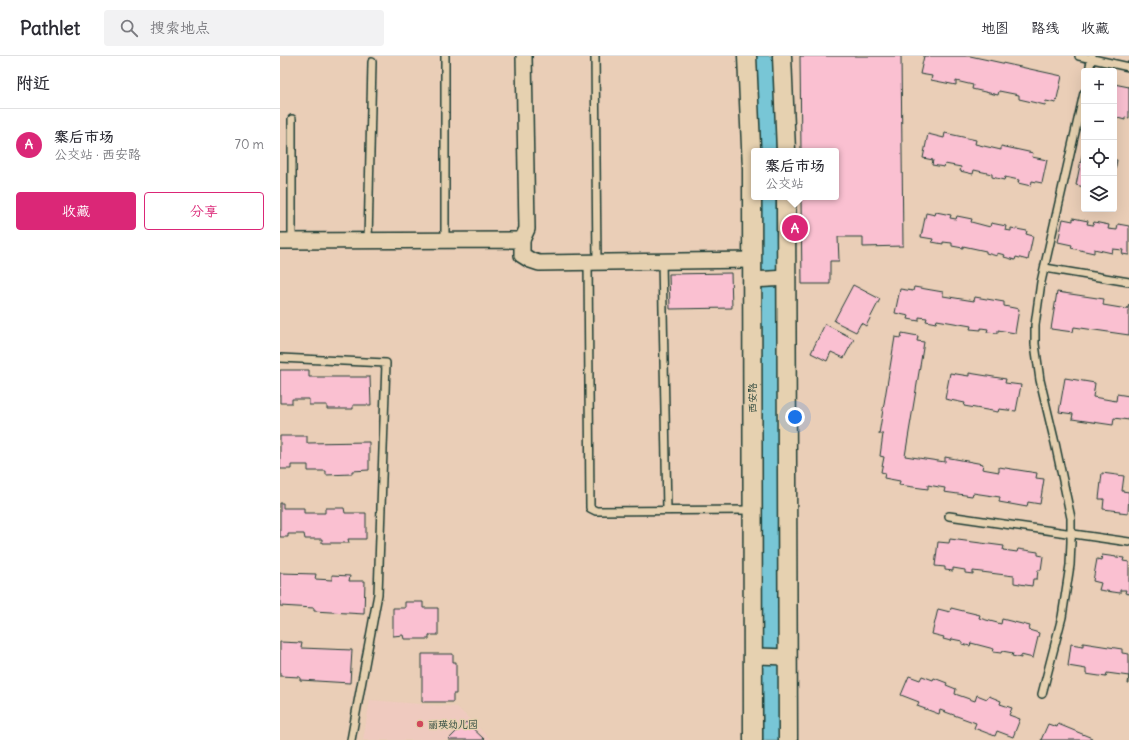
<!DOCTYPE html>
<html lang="zh">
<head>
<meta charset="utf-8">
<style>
  body { margin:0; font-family:Delius,"LXGW WenKai TC",sans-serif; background:#f2f2f3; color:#2b2b33 }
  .controls { position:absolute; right:12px; top:12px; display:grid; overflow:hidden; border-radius:4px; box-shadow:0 4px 16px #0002 }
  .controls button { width:36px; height:36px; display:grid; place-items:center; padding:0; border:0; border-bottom:1px solid #e1e1e2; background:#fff; color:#2b2b33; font:20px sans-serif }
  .you { position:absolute; left:515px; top:361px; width:14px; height:14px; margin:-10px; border:3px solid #fff; border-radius:50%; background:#1a73e8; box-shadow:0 0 0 6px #1a73e833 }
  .badge { display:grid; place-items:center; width:26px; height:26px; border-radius:50%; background:#db2777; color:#fff; font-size:13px; font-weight:700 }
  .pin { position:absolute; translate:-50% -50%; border:2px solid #fff; box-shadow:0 1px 4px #0006 }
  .popup { position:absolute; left:471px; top:92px; width:88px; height:52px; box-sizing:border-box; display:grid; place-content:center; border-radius:4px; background:#fff; filter:drop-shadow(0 1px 3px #0005); font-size:13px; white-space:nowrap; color:#7c7c81 }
  .popup b { font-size:15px; color:#2b2b33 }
  .popup::after { content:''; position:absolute; left:50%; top:100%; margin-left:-8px; border:8px solid transparent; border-top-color:#fff }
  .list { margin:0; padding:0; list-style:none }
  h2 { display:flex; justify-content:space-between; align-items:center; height:52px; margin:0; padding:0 16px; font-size:17px }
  h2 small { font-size:13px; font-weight:400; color:#7c7c81 }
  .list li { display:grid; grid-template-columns:26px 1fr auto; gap:12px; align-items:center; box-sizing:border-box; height:72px; padding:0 16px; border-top:1px solid #e1e1e2 }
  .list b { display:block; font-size:15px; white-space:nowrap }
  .list p { margin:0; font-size:13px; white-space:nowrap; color:#7c7c81 }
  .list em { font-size:13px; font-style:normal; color:#7c7c81 }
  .actions { display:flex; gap:8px; padding:12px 16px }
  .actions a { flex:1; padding:9px 0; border:1px solid #db2777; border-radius:4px; text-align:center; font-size:14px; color:#db2777 }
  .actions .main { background:#db2777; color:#fff }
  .icon { flex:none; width:22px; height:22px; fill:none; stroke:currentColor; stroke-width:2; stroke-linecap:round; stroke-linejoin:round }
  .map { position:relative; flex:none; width:849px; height:684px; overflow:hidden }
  header { display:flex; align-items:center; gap:24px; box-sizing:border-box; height:56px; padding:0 20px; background:#fff; border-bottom:1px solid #e1e1e2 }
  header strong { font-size:19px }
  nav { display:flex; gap:22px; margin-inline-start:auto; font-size:14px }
  .search { width:280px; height:36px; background:#f2f2f3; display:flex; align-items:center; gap:10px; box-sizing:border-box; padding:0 14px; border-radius:4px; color:#7c7c81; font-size:15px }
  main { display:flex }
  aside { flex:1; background:#fff }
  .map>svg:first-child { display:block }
</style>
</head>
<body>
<header>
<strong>Pathlet</strong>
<div class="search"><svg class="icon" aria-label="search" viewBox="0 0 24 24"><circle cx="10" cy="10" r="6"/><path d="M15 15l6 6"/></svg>搜索地点</div>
<nav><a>地图</a><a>路线</a><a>收藏</a></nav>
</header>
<main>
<aside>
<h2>附近<small></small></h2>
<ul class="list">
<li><span class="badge">A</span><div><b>寨后市场</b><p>公交站 · 西安路</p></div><em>70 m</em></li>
</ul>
<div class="actions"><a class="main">收藏</a><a>分享</a></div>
</aside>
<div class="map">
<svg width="849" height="684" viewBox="0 0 849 684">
  <rect width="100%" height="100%" fill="#eaceb7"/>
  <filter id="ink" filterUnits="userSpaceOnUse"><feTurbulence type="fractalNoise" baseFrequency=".025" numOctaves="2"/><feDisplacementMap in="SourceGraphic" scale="8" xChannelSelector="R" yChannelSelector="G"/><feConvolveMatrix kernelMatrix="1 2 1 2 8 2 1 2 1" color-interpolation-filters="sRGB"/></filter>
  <g filter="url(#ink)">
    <!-- built -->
    <polygon fill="#efcabf" points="90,644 177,651 211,684 83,684"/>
    <!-- water -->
    <g fill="#78c6d6" stroke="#548f95">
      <polygon points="475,0 495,0 496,95 477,95"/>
      <polygon points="477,141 496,141 502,684 483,684"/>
    </g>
    <!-- building -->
    <g fill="#fac0d1" stroke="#1f3d34">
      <polygon points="520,0 621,0 623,190 583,191 583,181 558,181 559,205 550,205 550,228 522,228 521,141 556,141 556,95 521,95"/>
      <polygon points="644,0 690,0 782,20 776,47 766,45 765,49 739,43 739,39 719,35 718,39 692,33 693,29 676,25 676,29 651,24 652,20 640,18"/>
      <polygon points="834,28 849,31 849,62 845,61 845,64 834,61"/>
      <polygon points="665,77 696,84 695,88 721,94 721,90 753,97 752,101 767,104 762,127 752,125 751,130 738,127 739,124 725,121 724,124 712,121 712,118 694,114 693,118 680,115 681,111 665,108 664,111 652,109 653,104 643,102 648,78 664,82"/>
      <polygon points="804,90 804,131 796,129"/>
      <polygon points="834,104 837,104 834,120"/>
      <polygon points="656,156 671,159 670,162 676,163 677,160 692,163 691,166 710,171 711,167 726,170 725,174 731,175 731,172 747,175 746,178 753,180 748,204 736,201 735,204 724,201 725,199 717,197 717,200 706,197 706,195 683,190 683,192 672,190 672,187 663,186 663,188 652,186 653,183 641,181 646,157 655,159"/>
      <polygon points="793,162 808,165 807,168 813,169 814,166 829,169 828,173 837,174 838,168 849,170 849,199 842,198 843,194 833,193 832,197 814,193 814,197 791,192 792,189 778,186 783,163 793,165"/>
      <polygon points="451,217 452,252 390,253 389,218"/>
      <polygon points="573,229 600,243 586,270 581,267 576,276 554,265"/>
      <polygon points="634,231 663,236 663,240 694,245 695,241 724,246 724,250 739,253 735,277 718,274 718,277 707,276 708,273 701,272 701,274 690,273 691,270 657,264 656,267 646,265 647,262 639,261 639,265 628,263 629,260 615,257 620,233 633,235"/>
      <polygon points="777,236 824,243 823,249 847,253 849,249 849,279 794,271 793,276 771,273"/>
      <polygon points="545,268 574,283 564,302 551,296 547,305 531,297"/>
      <polygon points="622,277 638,280 637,285 644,286 625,400 665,406 665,401 703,408 702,413 719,416 719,411 757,417 756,422 764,423 760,448 748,446 747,451 719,446 720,441 693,437 692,440 664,436 665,432 648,429 648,433 619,429 620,425 604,422 605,417 601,416 604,401 600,400 603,378 599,378 615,281 621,282"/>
      <polygon points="0,314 29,314 29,321 90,321 91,349 73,349 73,353 47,353 47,349 29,349 29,343 12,343 12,347 0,347"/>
      <polygon points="670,317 689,320 689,317 726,323 725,327 741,329 736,355 719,353 718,356 684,350 685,347 665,343"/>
      <polygon points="785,322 815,327 813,341 836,345 837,338 849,340 849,364 834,362 833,369 792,363 793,358 779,356"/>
      <polygon points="0,380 27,380 27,387 89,386 89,414 72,415 72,418 46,419 46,415 28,415 28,409 11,409 11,413 0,413"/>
      <polygon points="822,417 844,420 842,435 849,436 848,458 840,457 840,455 823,453 824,443 819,443"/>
      <polygon points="0,447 3,447 3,452 24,452 24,457 45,457 45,452 64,452 65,457 86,457 86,483 68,483 69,487 42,487 42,483 25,483 24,478 8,478 8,481 0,481"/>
      <polygon points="670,483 724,490 723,494 737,496 738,493 758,496 758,499 763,500 761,514 758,514 757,523 753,523 752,530 734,527 734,520 693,515 693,518 685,517 685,514 673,512 673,515 665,514 665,511 655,510 658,486 669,487"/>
      <polygon points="822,499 844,502 843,505 849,506 849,538 845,537 846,534 840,534 840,537 819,534 821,527 813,525 817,503 821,504"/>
      <polygon points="0,517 36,518 35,523 52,524 52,519 70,520 69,525 85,525 84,558 34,555 34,552 0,550"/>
      <polygon points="125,546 143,546 143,552 158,552 158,579 149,579 149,583 124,583 123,579 113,580 113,552 125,552"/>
      <polygon points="671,552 700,559 699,562 721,568 722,563 750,570 749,574 759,577 753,602 741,599 741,602 732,600 733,597 722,595 721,597 713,596 714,593 691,587 690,590 682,588 682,585 672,583 671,585 663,583 664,581 652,578 658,553 670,556"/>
      <polygon points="0,586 22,587 21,592 72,594 70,627 20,624 20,621 0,620"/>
      <polygon points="803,587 842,593 842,597 849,598 849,628 848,628 849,620 827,617 826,621 806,618 806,613 788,610 791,588 803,590"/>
      <polygon points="142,598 173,598 173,606 176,606 176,638 173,638 173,646 142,646"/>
      <polygon points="629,620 640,624 642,620 653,624 654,622 667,627 666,629 676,633 675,638 695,645 697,639 707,643 709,640 721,645 720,648 732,652 729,659 740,663 733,681 717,675 715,680 694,672 696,667 660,654 659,658 637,650 639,646 621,639"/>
      <polygon points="186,666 205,684 168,684"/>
      <polygon points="768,668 777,671 778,668 812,682 811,684 761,684"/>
    </g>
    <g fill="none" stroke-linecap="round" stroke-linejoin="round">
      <!-- service casing -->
      <g stroke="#1f3d34" stroke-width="10">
        <g id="service">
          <polyline points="165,0 165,185"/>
          <polyline points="315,0 317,206"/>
          <polyline points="799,0 849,11"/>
          <polyline points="809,15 812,0"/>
          <polyline points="12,63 12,185"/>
          <polyline points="88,185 92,6"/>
          <polyline points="382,205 387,454"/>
          <polyline points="308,207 310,452 316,455 473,454"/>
          <polyline points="765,212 849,226"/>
          <polyline points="0,302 106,307 98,538 71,684"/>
          <polyline points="669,460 849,486"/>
          <polyline points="762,638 782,561 790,509 791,486 791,462 775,387 760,324 755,288 755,269 761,226 804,37"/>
        </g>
      </g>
      <!-- minor casing -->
      <g stroke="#1f3d34" stroke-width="18">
        <g id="minor">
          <polyline points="242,184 247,173 244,0"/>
          <polyline points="0,185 242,184 242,199 250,204 259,207 472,204"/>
          <polyline points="472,224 507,222"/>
          <polyline points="473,600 508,601"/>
        </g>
      </g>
      <!-- tertiary casing -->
      <g stroke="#1f3d34" stroke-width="21">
        <g id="tertiary">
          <polyline points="467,0 472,113 473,684"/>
          <polyline points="502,0 506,95"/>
          <polyline points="506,141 508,684"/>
        </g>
      </g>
      <!-- service -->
      <use href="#service" stroke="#e6d1b0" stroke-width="7"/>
      <!-- minor -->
      <use href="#minor" stroke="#e6d1b0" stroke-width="15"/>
      <!-- tertiary -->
      <use href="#tertiary" stroke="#e6d1b0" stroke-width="18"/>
    </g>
  </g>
  <!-- markers -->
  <circle fill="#d1495b" stroke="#e6d1b0" stroke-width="1.5" cx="140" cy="668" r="4"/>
  <g text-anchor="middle" stroke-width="3" stroke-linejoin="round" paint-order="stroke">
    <!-- street labels -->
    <g font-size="10" fill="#1f3d34" stroke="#e6d1b0">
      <text transform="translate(472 342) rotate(-90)" y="4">西安路</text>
    </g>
    <!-- poi labels -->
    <g font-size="10" fill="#1f3d34" stroke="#e6d1b0" text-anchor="start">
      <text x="148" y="672">丽瑛幼儿园</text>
    </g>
  </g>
</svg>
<div class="controls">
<button>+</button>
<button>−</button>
<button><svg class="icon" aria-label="locate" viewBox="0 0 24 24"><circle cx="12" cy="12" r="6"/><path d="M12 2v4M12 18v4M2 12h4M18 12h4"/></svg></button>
<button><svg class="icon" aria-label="layers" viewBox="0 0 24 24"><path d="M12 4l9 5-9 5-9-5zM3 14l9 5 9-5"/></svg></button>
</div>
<div class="you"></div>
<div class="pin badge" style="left:515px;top:172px">A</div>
<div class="popup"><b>寨后市场</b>公交站</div>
</div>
</main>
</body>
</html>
